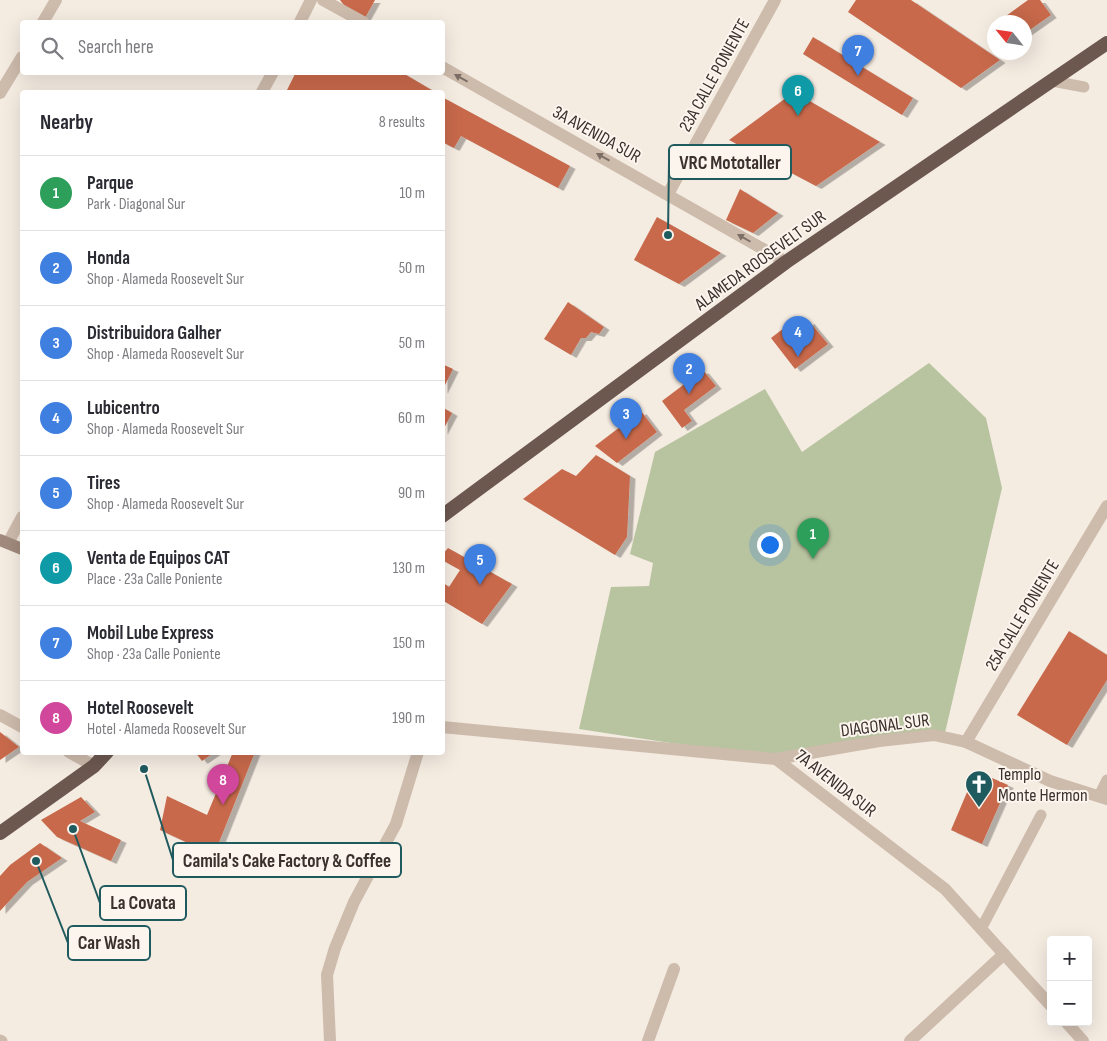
<!DOCTYPE html>
<html lang="en">
<head>
<meta charset="utf-8">
<style>
  body { margin:0; font-family:"Sofia Sans Condensed",sans-serif; background:#f2f2f3; color:#2b2b33 }
  .controls { position:absolute; right:15px; bottom:15px; display:grid; overflow:hidden; border-radius:5px; box-shadow:0 5px 20px #0002 }
  .controls button { width:45px; height:45px; display:grid; place-items:center; padding:0; border:0; border-bottom:1px solid #e1e1e2; background:#fff; color:#2b2b33; font:25px sans-serif }
  .compass { position:absolute; left:987px; top:15px; width:45px; height:45px; border-radius:50%; background:#fff; box-shadow:0 5px 20px #0002; rotate:300deg }
  .you { position:absolute; left:769px; top:544px; width:18px; height:18px; margin:-12px; border:4px solid #fff; border-radius:50%; background:#1a73e8; box-shadow:0 0 0 8px #1a73e833 }
  .badge { display:grid; place-items:center; width:32px; height:32px; border-radius:50%; background:#db2777; color:#fff; font-size:16px; font-weight:700 }
  .pin { position:absolute; translate:-50% -41px; filter:drop-shadow(0 1px 2px #0008) }
  .pin::after { content:''; position:absolute; top:26px; width:18px; height:15px; background:inherit; clip-path:polygon(0 0,100% 0,50% 100%) }
  .list { margin:0; padding:0; list-style:none }
  h2 { display:flex; justify-content:space-between; align-items:center; height:65px; margin:0; padding:0 20px; font-size:21px }
  h2 small { font-size:16px; font-weight:400; color:#7c7c81 }
  .list li { display:grid; grid-template-columns:32px 1fr auto; gap:15px; align-items:center; box-sizing:border-box; height:75px; padding:0 20px; border-top:1px solid #e1e1e2 }
  .list b { display:block; font-size:19px; white-space:nowrap }
  .list p { margin:0; font-size:16px; white-space:nowrap; color:#7c7c81 }
  .list em { font-size:16px; font-style:normal; color:#7c7c81 }
  .icon { flex:none; width:28px; height:28px; fill:none; stroke:currentColor; stroke-width:2; stroke-linecap:round; stroke-linejoin:round }
  .map { position:relative; flex:none; width:1107px; height:1041px; overflow:hidden }
  .search { position:absolute; background:#fff; box-shadow:0 5px 20px #0002; left:20px; top:20px; width:425px; height:55px; display:flex; align-items:center; gap:12px; box-sizing:border-box; padding:0 18px; border-radius:5px; color:#7c7c81; font-size:19px }
  .panel { position:absolute; background:#fff; box-shadow:0 5px 20px #0002; left:20px; top:90px; width:425px; height:665px; border-radius:5px }
  .map>svg:first-child { display:block }
</style>
</head>
<body>
<div class="map">
<svg width="1107" height="1041" viewBox="0 0 1107 1041">
  <defs>
    <filter id="shadow"><feDropShadow dx="5.5" dy="3" stdDeviation="0" flood-color="#0004"/></filter>
  </defs>
  <rect width="100%" height="100%" fill="#f4ebe1"/>
  <!-- green -->
  <polygon fill="#b8c4a0" points="929,363 986,418 1002,488 944,737 776,759 579,729 611,587 649,586 653,563 630,554 655,452 765,389 802,452"/>
  <!-- building -->
  <g fill="#c8694b" filter="url(#shadow)">
    <polygon points="340,0 375,0 365,18 346,8"/>
    <polygon points="856,0 911,0 1000,60 961,88 848,12"/>
    <polygon points="1028,0 1040,0 1051,15 1024,34 1024,22 1011,22 1006,16"/>
    <polygon points="813,37 913,98 902,115 803,54"/>
    <polygon points="296,72 401,72 435,92 286,92"/>
    <polygon points="794,92 880,142 816,186 729,140"/>
    <polygon points="442,97 570,166 558,188 461,136 454,148 442,142"/>
    <polygon points="740,189 778,213 753,233 726,220"/>
    <polygon points="657,217 721,253 679,284 634,260"/>
    <polygon points="568,302 604,327 599,334 591,332 586,338 581,338 571,355 544,339"/>
    <polygon points="809,321 828,344 795,369 771,338 788,325 794,333"/>
    <polygon points="442,364 453,369 442,391"/>
    <polygon points="703,370 716,386 684,410 692,421 682,428 662,401"/>
    <polygon points="442,407 452,413 442,432"/>
    <polygon points="641,411 657,432 617,463 595,446"/>
    <polygon points="596,455 630,476 627,537 615,555 523,499 562,469 576,476"/>
    <polygon points="448,548 512,584 482,624 442,600 442,582 449,587 460,570 442,560 442,555"/>
    <polygon points="1069,631 1107,655 1107,680 1067,745 1017,715"/>
    <polygon points="0,732 19,747 0,760"/>
    <polygon points="195,752 215,752 202,761"/>
    <polygon points="233,752 255,752 214,855 160,830 167,796 207,815"/>
    <polygon points="976,771 1008,785 982,844 951,830"/>
    <polygon points="81,797 95,812 80,821 121,840 111,861 57,837 41,820"/>
    <polygon points="40,843 62,858 27,882 0,911 0,876 10,865"/>
  </g>
  <g fill="none" stroke-linecap="round" stroke-linejoin="round">
    <!-- service -->
    <g stroke="#cdbbac" stroke-width="11">
      <polyline points="1052,81 1084,87"/>
      <polyline points="1099,796 1107,780"/>
      <polyline points="981,929 1041,815"/>
      <polyline points="0,1040 2,1041"/>
    </g>
    <!-- minor -->
    <g stroke="#cdbbac" stroke-width="12">
      <polyline points="43,22 56,0"/>
      <polyline points="300,22 311,0"/>
      <polyline points="262,92 273,72"/>
      <polyline points="0,93 22,57"/>
      <polyline points="668,194 775,0"/>
      <polyline points="8,543 22,517"/>
      <polyline points="0,715 22,727"/>
      <polyline points="442,727 776,759 945,889 1051,1006"/>
      <polyline points="966,742 1107,506"/>
      <polyline points="69,752 94,766"/>
      <polyline points="776,759 879,741 934,735 966,742 1050,781 1107,799"/>
      <polyline points="1066,1022 1083,1041"/>
      <polyline points="330,1041 327,975 335,948 354,902 396,824 418,752"/>
      <polyline points="648,1041 674,969"/>
      <polyline points="910,1041 1004,954"/>
    </g>
    <!-- tertiary -->
    <g stroke="#cdbbac" stroke-width="12">
      <polyline points="323,0 363,22"/>
      <polyline points="442,67 786,262"/>
    </g>
    <!-- secondary -->
    <polyline stroke="#a18a7d" stroke-width="12" points="0,540 22,549"/>
    <!-- trunk -->
    <g stroke="#6c584f" stroke-width="14">
      <polyline points="442,516 786,262 1107,43"/>
      <polyline points="0,833 94,766 107,752"/>
    </g>
  </g>
  <!-- one-way arrows -->
  <defs><path id="oneway-solid" d="M-6-.8H1V-3.2L6.5 0L1 3.2V.8H-6Z" transform="scale(1.25)"/></defs>
  <g fill="#7d6f65">
    <use href="#oneway-solid" transform="translate(461 78) rotate(-151)"/>
    <use href="#oneway-solid" transform="translate(603 157) rotate(-151)"/>
    <use href="#oneway-solid" transform="translate(744 238) rotate(-150)"/>
  </g>
  <!-- icons -->
  <defs>
    <g id="church-pin" transform="scale(1.4375)"><path d="M0 17L-7.5 6A9.5 9.5 0 1 1 7.5 6Z" fill="#1f5a5e" stroke="#fbf5ee"/><path d="M-1.2-6h2.4v3.5h3.3v2.4h-3.3V6h-2.4V-.1h-3.3v-2.4h3.3Z" fill="#fff"/></g>
  </defs>
  <g fill-rule="evenodd">
    <use href="#church-pin" x="979" y="784"/>
  </g>
  <g text-anchor="middle" stroke-width="4" stroke-linejoin="round" paint-order="stroke">
    <!-- street labels -->
    <g font-size="18" fill="#3b302b" stroke="#fbf5ee">
      <text transform="translate(714 75) rotate(-61)" y="6">23A CALLE PONIENTE</text>
      <text transform="translate(597 134) rotate(29)" y="6">3A AVENIDA SUR</text>
      <text transform="translate(760 260) rotate(-36)" y="6">ALAMEDA ROOSEVELT SUR</text>
      <text transform="translate(1022 615) rotate(-59)" y="6">25A CALLE PONIENTE</text>
      <text transform="translate(885 725) rotate(-7)" y="6">DIAGONAL SUR</text>
      <text transform="translate(836 783) rotate(38)" y="6">7A AVENIDA SUR</text>
    </g>
    <!-- poi labels -->
    <g font-size="18" fill="#3b302b" stroke="#fbf5ee" text-anchor="start">
      <text x="998" y="780">Templo<tspan x="998" dy="21">Monte Hermon</tspan></text>
    </g>
  </g>
  <!-- callouts -->
  <path fill="none" stroke="#1f5a5e" stroke-width="2" d="M668 235L669 162M144 769L173 860M73 829L100 903M36 861L68 943"/>
  <g fill="#1f5a5e" stroke="#fbf5ee" stroke-width="2">
    <circle cx="668" cy="235" r="5"/>
    <circle cx="144" cy="769" r="5"/>
    <circle cx="73" cy="829" r="5"/>
    <circle cx="36" cy="861" r="5"/>
  </g>
  <g fill="#fbf5ee" stroke="#1f5a5e" stroke-width="2">
    <rect x="669" y="145" width="122" height="34" rx="5"/>
    <rect x="173" y="843" width="228" height="34" rx="5"/>
    <rect x="100" y="886" width="86" height="34" rx="5"/>
    <rect x="68" y="926" width="82" height="34" rx="5"/>
  </g>
  <g font-size="19" text-anchor="middle" font-weight="bold" fill="#3b302b">
    <text x="730" y="169">VRC Mototaller</text>
    <text x="287" y="867">Camila's Cake Factory &amp; Coffee</text>
    <text x="143" y="909">La Covata</text>
    <text x="109" y="949">Car Wash</text>
  </g>
</svg>
<div class="controls">
<button>+</button>
<button>−</button>
</div>
<svg class="compass" viewBox="-18 -18 36 36"><path d="M0-13l5 13h-10z" fill="#e53935"/><path d="M0 13l5-13h-10z" fill="#7c7c81"/></svg>
<div class="you"></div>
<div class="pin badge" style="left:813px;top:559px;background:#2e9e5b">1</div>
<div class="pin badge" style="left:689px;top:394px;background:#3f7fe0">2</div>
<div class="pin badge" style="left:626px;top:439px;background:#3f7fe0">3</div>
<div class="pin badge" style="left:798px;top:357px;background:#3f7fe0">4</div>
<div class="pin badge" style="left:480px;top:585px;background:#3f7fe0">5</div>
<div class="pin badge" style="left:798px;top:116px;background:#0f9aa8">6</div>
<div class="pin badge" style="left:858px;top:76px;background:#3f7fe0">7</div>
<div class="pin badge" style="left:223px;top:805px;background:#d1479c">8</div>
<div class="search"><svg class="icon" aria-label="search" viewBox="0 0 24 24"><circle cx="10" cy="10" r="6"/><path d="M15 15l6 6"/></svg>Search here</div>
<section class="panel">
<h2>Nearby<small>8 results</small></h2>
<ul class="list">
<li><span class="badge" style="background:#2e9e5b">1</span><div><b>Parque</b><p>Park · Diagonal Sur</p></div><em>10 m</em></li>
<li><span class="badge" style="background:#3f7fe0">2</span><div><b>Honda</b><p>Shop · Alameda Roosevelt Sur</p></div><em>50 m</em></li>
<li><span class="badge" style="background:#3f7fe0">3</span><div><b>Distribuidora Galher</b><p>Shop · Alameda Roosevelt Sur</p></div><em>50 m</em></li>
<li><span class="badge" style="background:#3f7fe0">4</span><div><b>Lubicentro</b><p>Shop · Alameda Roosevelt Sur</p></div><em>60 m</em></li>
<li><span class="badge" style="background:#3f7fe0">5</span><div><b>Tires</b><p>Shop · Alameda Roosevelt Sur</p></div><em>90 m</em></li>
<li><span class="badge" style="background:#0f9aa8">6</span><div><b>Venta de Equipos CAT</b><p>Place · 23a Calle Poniente</p></div><em>130 m</em></li>
<li><span class="badge" style="background:#3f7fe0">7</span><div><b>Mobil Lube Express</b><p>Shop · 23a Calle Poniente</p></div><em>150 m</em></li>
<li><span class="badge" style="background:#d1479c">8</span><div><b>Hotel Roosevelt</b><p>Hotel · Alameda Roosevelt Sur</p></div><em>190 m</em></li>
</ul>
</section>
</div>
</body>
</html>
